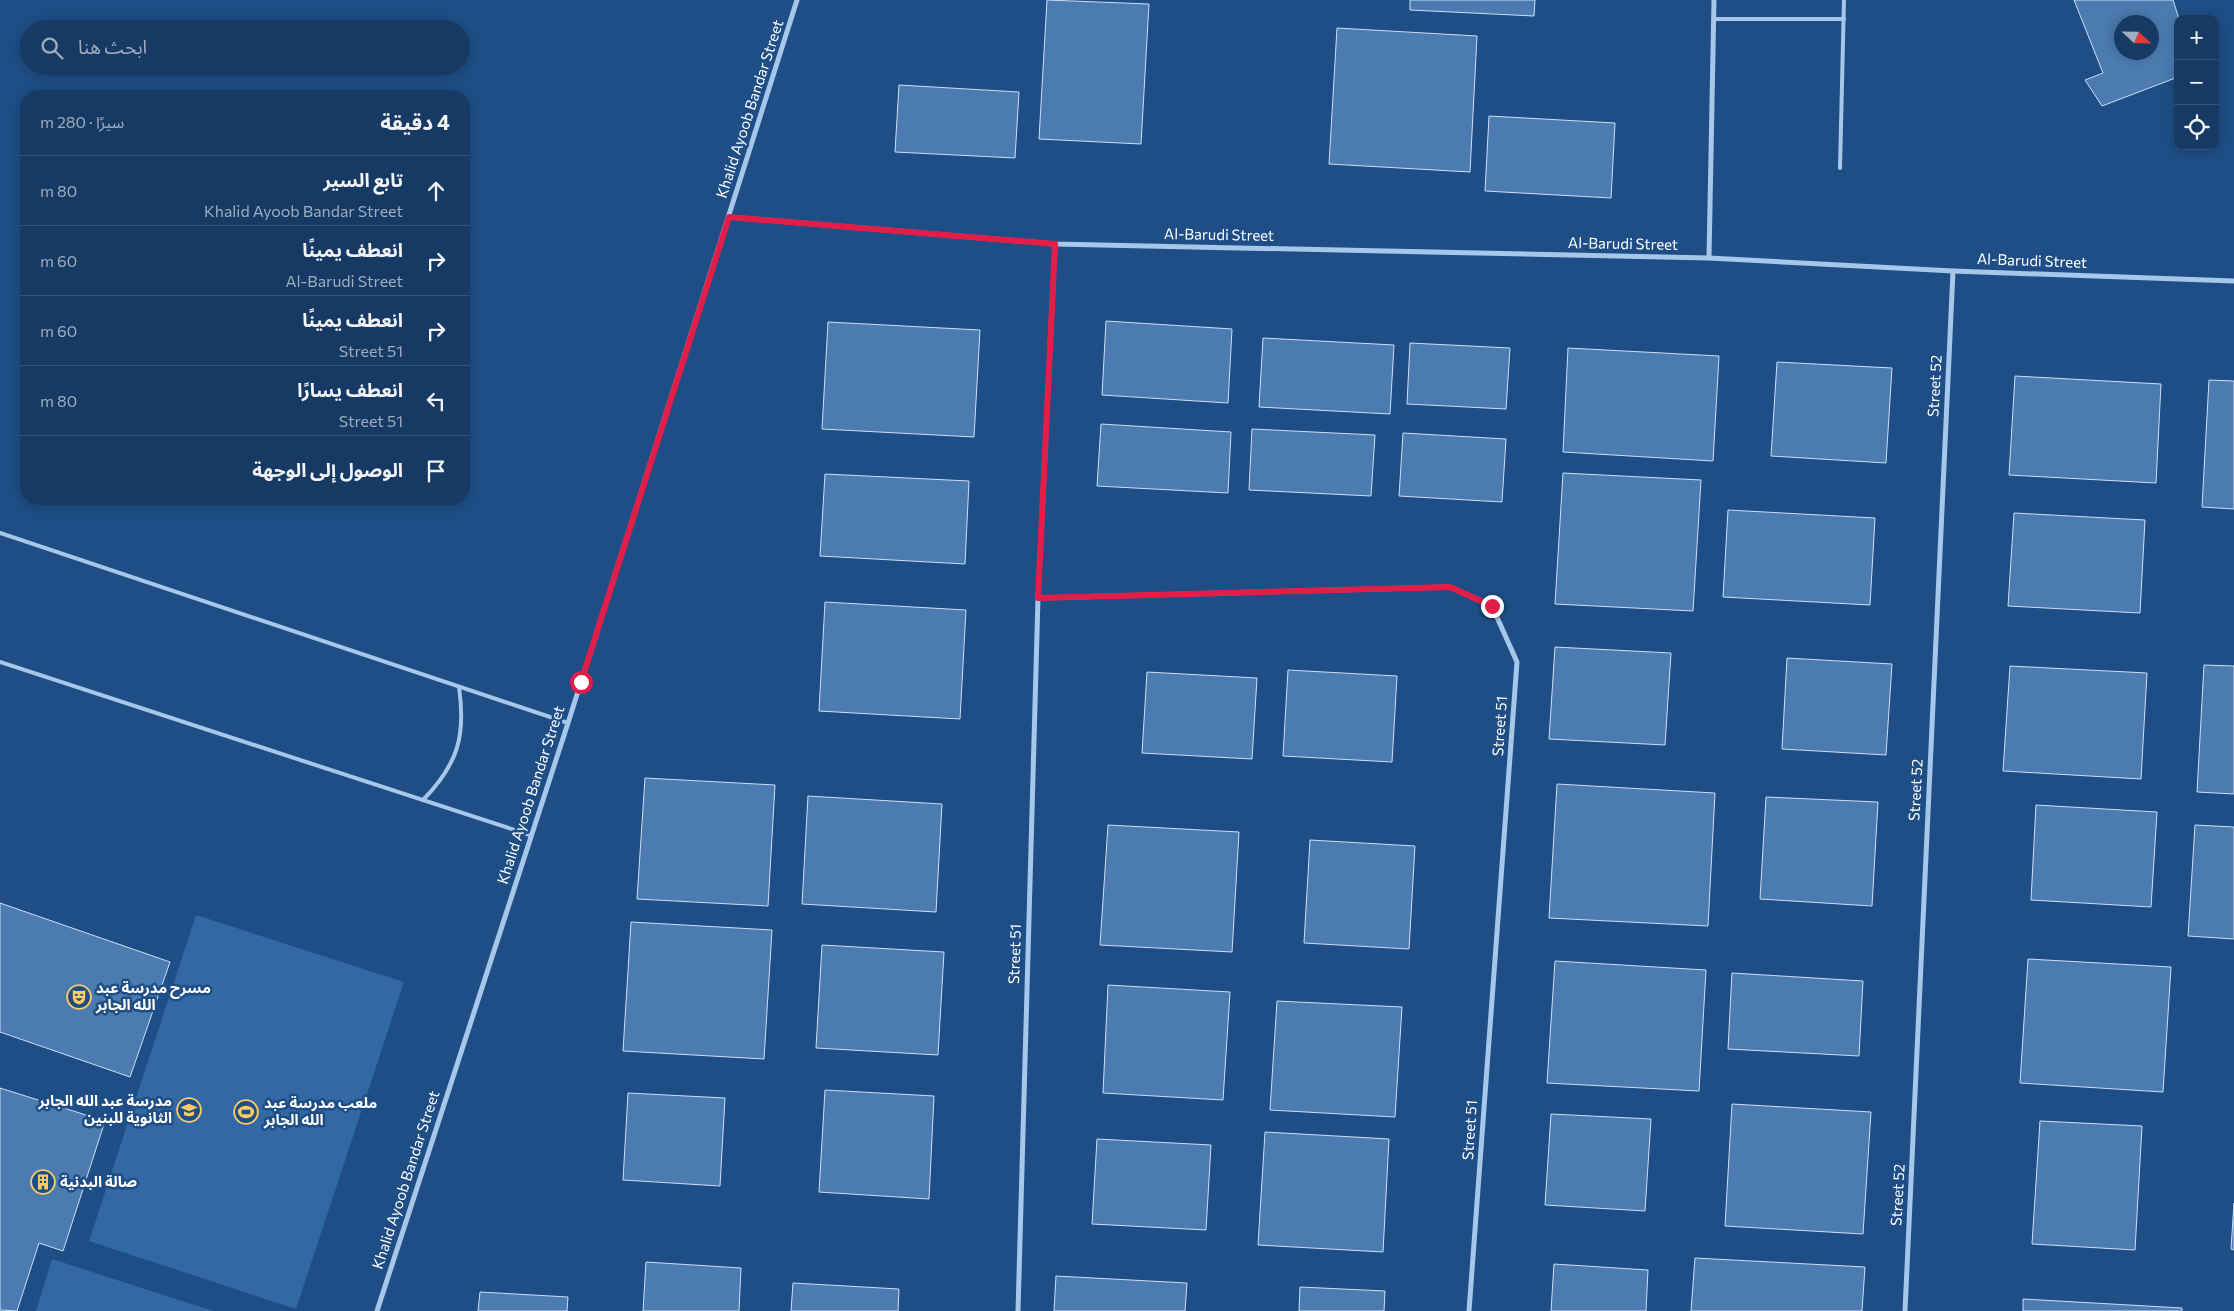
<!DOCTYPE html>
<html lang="ar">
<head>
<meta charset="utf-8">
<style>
  body { margin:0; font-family:Commissioner,"Noto Sans Arabic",sans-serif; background:#23456d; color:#f1f3f6; direction:rtl }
  .controls { position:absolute; right:15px; top:15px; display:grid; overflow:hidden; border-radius:10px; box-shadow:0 2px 12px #0003 }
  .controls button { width:45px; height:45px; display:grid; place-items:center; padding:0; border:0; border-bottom:1px solid #355478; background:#163a64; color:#f1f3f6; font:25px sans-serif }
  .compass { position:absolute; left:2114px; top:15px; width:45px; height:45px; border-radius:50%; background:#163a64; box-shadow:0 2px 12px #0003; rotate:112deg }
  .stop { position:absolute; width:15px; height:15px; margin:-11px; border:4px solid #e11d48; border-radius:50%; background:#fff }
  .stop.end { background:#e11d48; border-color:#fff; box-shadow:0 1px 5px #0008 }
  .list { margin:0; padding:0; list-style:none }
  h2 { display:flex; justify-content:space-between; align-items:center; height:65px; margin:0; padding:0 20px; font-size:21px }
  h2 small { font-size:16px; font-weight:400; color:#9eadbf }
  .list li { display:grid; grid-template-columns:32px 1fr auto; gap:15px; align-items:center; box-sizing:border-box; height:70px; padding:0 20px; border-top:1px solid #355478 }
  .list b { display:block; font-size:19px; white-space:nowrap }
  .list p { margin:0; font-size:16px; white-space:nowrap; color:#9eadbf }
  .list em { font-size:16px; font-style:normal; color:#9eadbf }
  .icon { flex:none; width:28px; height:28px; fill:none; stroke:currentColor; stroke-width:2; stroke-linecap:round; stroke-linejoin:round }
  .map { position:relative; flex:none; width:2234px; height:1311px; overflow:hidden; direction:ltr }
  .search { position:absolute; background:#163a64; box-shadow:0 2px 12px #0003; left:20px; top:20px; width:450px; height:55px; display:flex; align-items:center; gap:12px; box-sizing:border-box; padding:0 18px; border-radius:28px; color:#9eadbf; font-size:19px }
  .panel { position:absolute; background:#163a64; box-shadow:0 2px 12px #0003; left:20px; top:90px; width:450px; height:415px; border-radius:20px; direction:rtl }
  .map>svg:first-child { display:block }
</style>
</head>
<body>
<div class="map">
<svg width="2234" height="1311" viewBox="0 0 2234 1311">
  <rect width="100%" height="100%" fill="#1e4e85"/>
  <!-- green -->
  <g fill="#3268a3">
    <polygon points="196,915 404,982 296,1309 89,1241"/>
    <polygon points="52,1259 213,1311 36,1311"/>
  </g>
  <!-- building -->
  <g fill="#4b7bb0" stroke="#cbe0f7" fill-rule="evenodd">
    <polygon points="1047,0 1149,4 1141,144 1039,139"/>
    <polygon points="1410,0 1535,0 1534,16 1410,10"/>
    <path d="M 2074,0 L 2173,0 L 2179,19 L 2178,77 L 2102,106 L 2085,80 L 2103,73 ZM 2122,22 L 2152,22 L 2152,52 L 2122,52 Z"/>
    <polygon points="1337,28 1477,36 1470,172 1329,164"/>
    <polygon points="899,85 1019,92 1015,158 895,152"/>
    <polygon points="1489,116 1615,123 1611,198 1485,191"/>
    <polygon points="1106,321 1232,329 1228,403 1102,395"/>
    <polygon points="828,322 980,330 974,437 822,429"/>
    <polygon points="1263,338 1394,345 1390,414 1259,407"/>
    <polygon points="1410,343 1510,348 1506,409 1407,404"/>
    <polygon points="1568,348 1719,356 1713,461 1563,452"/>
    <polygon points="1777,362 1892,368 1886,463 1771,456"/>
    <polygon points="2015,376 2161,384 2156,483 2009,475"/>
    <polygon points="2209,380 2234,381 2234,509 2202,507"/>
    <polygon points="1101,424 1231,432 1228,493 1097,486"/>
    <polygon points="1252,429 1375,435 1371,496 1249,490"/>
    <polygon points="1403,433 1506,439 1502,502 1399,496"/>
    <polygon points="1563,473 1701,480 1693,611 1555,604"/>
    <polygon points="825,474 969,481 965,564 820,556"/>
    <polygon points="1728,510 1875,518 1870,605 1723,597"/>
    <polygon points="2014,513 2145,520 2140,613 2008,606"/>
    <polygon points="825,602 966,610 960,719 819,711"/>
    <polygon points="1555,647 1671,653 1665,745 1549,739"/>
    <polygon points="1787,658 1892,664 1886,755 1782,749"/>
    <polygon points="2204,665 2234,666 2234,794 2197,792"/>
    <polygon points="2010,666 2147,673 2141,779 2003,771"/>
    <polygon points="1288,670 1397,676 1392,762 1283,756"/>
    <polygon points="1147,672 1257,678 1252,759 1142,753"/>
    <polygon points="645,778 775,785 768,906 637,899"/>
    <polygon points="1557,784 1715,793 1708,926 1549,918"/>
    <polygon points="808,796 942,804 936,912 802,904"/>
    <polygon points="1766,797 1878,802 1872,906 1760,899"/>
    <polygon points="2036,805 2157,812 2151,907 2031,900"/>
    <polygon points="1108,825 1239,832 1232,952 1100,945"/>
    <polygon points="2195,825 2234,827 2234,939 2188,936"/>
    <polygon points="1310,840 1415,846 1409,949 1304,943"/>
    <polygon points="0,903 170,962 130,1077 0,1032"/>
    <polygon points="631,922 772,930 764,1059 623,1051"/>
    <polygon points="822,945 944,952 938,1055 816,1048"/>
    <polygon points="2028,959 2171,967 2163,1092 2020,1083"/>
    <polygon points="1555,961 1706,970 1699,1091 1547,1083"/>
    <polygon points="1732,973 1863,981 1859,1056 1728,1049"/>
    <polygon points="1108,985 1230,992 1223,1100 1103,1093"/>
    <polygon points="1277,1001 1402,1007 1395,1117 1270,1110"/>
    <polygon points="0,1088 105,1121 63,1251 39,1243 17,1311 0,1310"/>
    <polygon points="825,1090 934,1096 929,1199 819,1192"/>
    <polygon points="628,1093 725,1098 720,1186 623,1180"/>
    <polygon points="1732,1104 1871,1112 1863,1234 1725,1226"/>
    <polygon points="1551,1114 1651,1119 1645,1211 1545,1205"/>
    <polygon points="2040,1121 2142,1126 2135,1250 2032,1244"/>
    <polygon points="1265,1132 1389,1139 1383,1252 1258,1245"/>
    <polygon points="1097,1139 1211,1145 1206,1230 1092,1224"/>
    <polygon points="2234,1203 2234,1250 2231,1249"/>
    <polygon points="1695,1258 1865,1267 1862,1311 1691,1311"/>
    <polygon points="646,1262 741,1268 739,1311 643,1311"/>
    <polygon points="1554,1264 1648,1270 1646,1311 1551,1311"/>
    <polygon points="1056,1276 1187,1283 1185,1311 1054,1311"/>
    <polygon points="793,1283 899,1289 898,1311 791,1311"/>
    <polygon points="1300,1287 1385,1291 1384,1311 1299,1311"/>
    <polygon points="480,1292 568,1297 567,1311 478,1311"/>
    <polygon points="2023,1299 2182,1308 2182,1311 2023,1311"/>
  </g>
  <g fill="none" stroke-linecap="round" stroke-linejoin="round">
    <!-- lane -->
    <g stroke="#a6c7ea" stroke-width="4">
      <polyline points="1714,19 1844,19"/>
      <polyline points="1840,168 1844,0"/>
      <polyline points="0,533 568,723"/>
      <polyline points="0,662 530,835"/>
      <path d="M 423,800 C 458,764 466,736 459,687"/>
    </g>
    <!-- street -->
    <g stroke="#a6c7ea" stroke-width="5">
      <polyline points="729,217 1055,244 1709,258 1953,271 2234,281"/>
      <polyline points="1709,258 1714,0"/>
      <polyline points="1038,598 1450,587 1492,606 1517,662 1469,1311"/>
      <polyline points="377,1311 568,723 797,0"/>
      <polyline points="1018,1311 1038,598 1055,244"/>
      <polyline points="1905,1311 1953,271"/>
    </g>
  </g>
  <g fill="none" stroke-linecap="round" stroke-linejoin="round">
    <!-- route -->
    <polyline stroke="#e11d48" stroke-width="6" points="581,682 729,217 1055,244 1038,598 1450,587 1492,606"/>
  </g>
  <!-- icons -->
  <defs>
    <g id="theatre-ring" transform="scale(1.25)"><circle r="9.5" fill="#1e4e85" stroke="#f9ca66" stroke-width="1.5"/><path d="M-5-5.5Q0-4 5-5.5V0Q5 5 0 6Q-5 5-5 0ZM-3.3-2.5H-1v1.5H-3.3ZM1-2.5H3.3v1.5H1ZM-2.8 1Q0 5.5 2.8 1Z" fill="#f9ca66"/></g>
    <g id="school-ring" transform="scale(1.25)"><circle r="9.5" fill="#1e4e85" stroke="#f9ca66" stroke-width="1.5"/><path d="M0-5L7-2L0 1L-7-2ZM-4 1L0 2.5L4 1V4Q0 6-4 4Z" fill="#f9ca66"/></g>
    <g id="stadium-ring" transform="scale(1.25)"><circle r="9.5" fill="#1e4e85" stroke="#f9ca66" stroke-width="1.5"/><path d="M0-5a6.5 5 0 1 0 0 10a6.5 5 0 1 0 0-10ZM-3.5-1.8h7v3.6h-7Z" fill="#f9ca66"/></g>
    <g id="building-ring" transform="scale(1.25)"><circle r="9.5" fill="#1e4e85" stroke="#f9ca66" stroke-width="1.5"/><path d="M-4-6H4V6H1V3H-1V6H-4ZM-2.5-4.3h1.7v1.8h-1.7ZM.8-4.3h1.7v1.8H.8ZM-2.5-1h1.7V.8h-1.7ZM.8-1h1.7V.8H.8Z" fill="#f9ca66"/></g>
  </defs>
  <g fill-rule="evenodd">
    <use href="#theatre-ring" x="79" y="997"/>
    <use href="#school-ring" x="189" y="1110"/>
    <use href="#stadium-ring" x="246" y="1112"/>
    <use href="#building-ring" x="43" y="1182"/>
  </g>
  <g text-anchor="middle" stroke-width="5" stroke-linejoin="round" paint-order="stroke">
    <!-- street labels -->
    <g font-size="15" fill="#fff" stroke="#1e4e85">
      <text transform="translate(750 109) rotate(-72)" y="5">Khalid Ayoob Bandar Street</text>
      <text transform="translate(1219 235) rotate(1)" y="5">Al-Barudi Street</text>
      <text transform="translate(1623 244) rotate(1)" y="5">Al-Barudi Street</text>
      <text transform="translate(2032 261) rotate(2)" y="5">Al-Barudi Street</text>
      <text transform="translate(1935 386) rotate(-87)" y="5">Street 52</text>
      <text transform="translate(1500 726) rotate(-86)" y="5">Street 51</text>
      <text transform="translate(1916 790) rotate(-87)" y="5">Street 52</text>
      <text transform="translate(531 795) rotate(-72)" y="5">Khalid Ayoob Bandar Street</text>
      <text transform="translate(1015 954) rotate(-88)" y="5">Street 51</text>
      <text transform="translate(1470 1130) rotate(-86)" y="5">Street 51</text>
      <text transform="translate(406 1180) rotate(-72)" y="5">Khalid Ayoob Bandar Street</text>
      <text transform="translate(1898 1195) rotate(-87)" y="5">Street 52</text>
    </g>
    <!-- poi labels -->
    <g font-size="15" font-weight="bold" fill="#fff" stroke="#1e4e85" text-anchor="start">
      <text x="96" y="993">مسرح مدرسة عبد<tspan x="96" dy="17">الله الجابر</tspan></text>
      <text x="172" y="1106" text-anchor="end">مدرسة عبد الله الجابر<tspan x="172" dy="17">الثانوية للبنين</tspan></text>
      <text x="264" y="1108">ملعب مدرسة عبد<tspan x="264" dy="17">الله الجابر</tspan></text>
      <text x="60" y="1187">صالة البدنية</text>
    </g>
  </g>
</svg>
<div class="controls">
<button>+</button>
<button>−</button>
<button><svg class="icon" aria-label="locate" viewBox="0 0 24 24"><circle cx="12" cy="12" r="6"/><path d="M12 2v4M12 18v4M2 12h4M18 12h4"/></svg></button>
</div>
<svg class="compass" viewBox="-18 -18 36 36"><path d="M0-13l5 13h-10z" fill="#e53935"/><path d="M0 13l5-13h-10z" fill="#9eadbf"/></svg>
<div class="stop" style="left:581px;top:682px"></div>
<div class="stop end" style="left:1492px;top:606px"></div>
<div class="search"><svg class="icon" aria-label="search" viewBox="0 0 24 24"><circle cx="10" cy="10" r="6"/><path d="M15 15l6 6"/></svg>ابحث هنا</div>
<section class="panel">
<h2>4 دقيقة<small>سيرًا · 280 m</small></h2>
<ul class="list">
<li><svg class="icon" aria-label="ahead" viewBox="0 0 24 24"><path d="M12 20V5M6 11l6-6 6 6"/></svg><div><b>تابع السير</b><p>Khalid Ayoob Bandar Street</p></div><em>80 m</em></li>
<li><svg class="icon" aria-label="right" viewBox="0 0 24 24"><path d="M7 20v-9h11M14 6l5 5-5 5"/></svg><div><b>انعطف يمينًا</b><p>Al-Barudi Street</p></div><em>60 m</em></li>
<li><svg class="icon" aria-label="right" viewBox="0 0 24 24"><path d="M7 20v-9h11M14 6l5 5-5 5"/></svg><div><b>انعطف يمينًا</b><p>Street 51</p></div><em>60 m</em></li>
<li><svg class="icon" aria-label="left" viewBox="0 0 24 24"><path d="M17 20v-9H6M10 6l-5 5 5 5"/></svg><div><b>انعطف يسارًا</b><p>Street 51</p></div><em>80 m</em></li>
<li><svg class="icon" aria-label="arrive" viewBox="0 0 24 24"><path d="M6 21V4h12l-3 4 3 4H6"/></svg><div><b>الوصول إلى الوجهة</b></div></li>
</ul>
</section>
</div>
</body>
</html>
